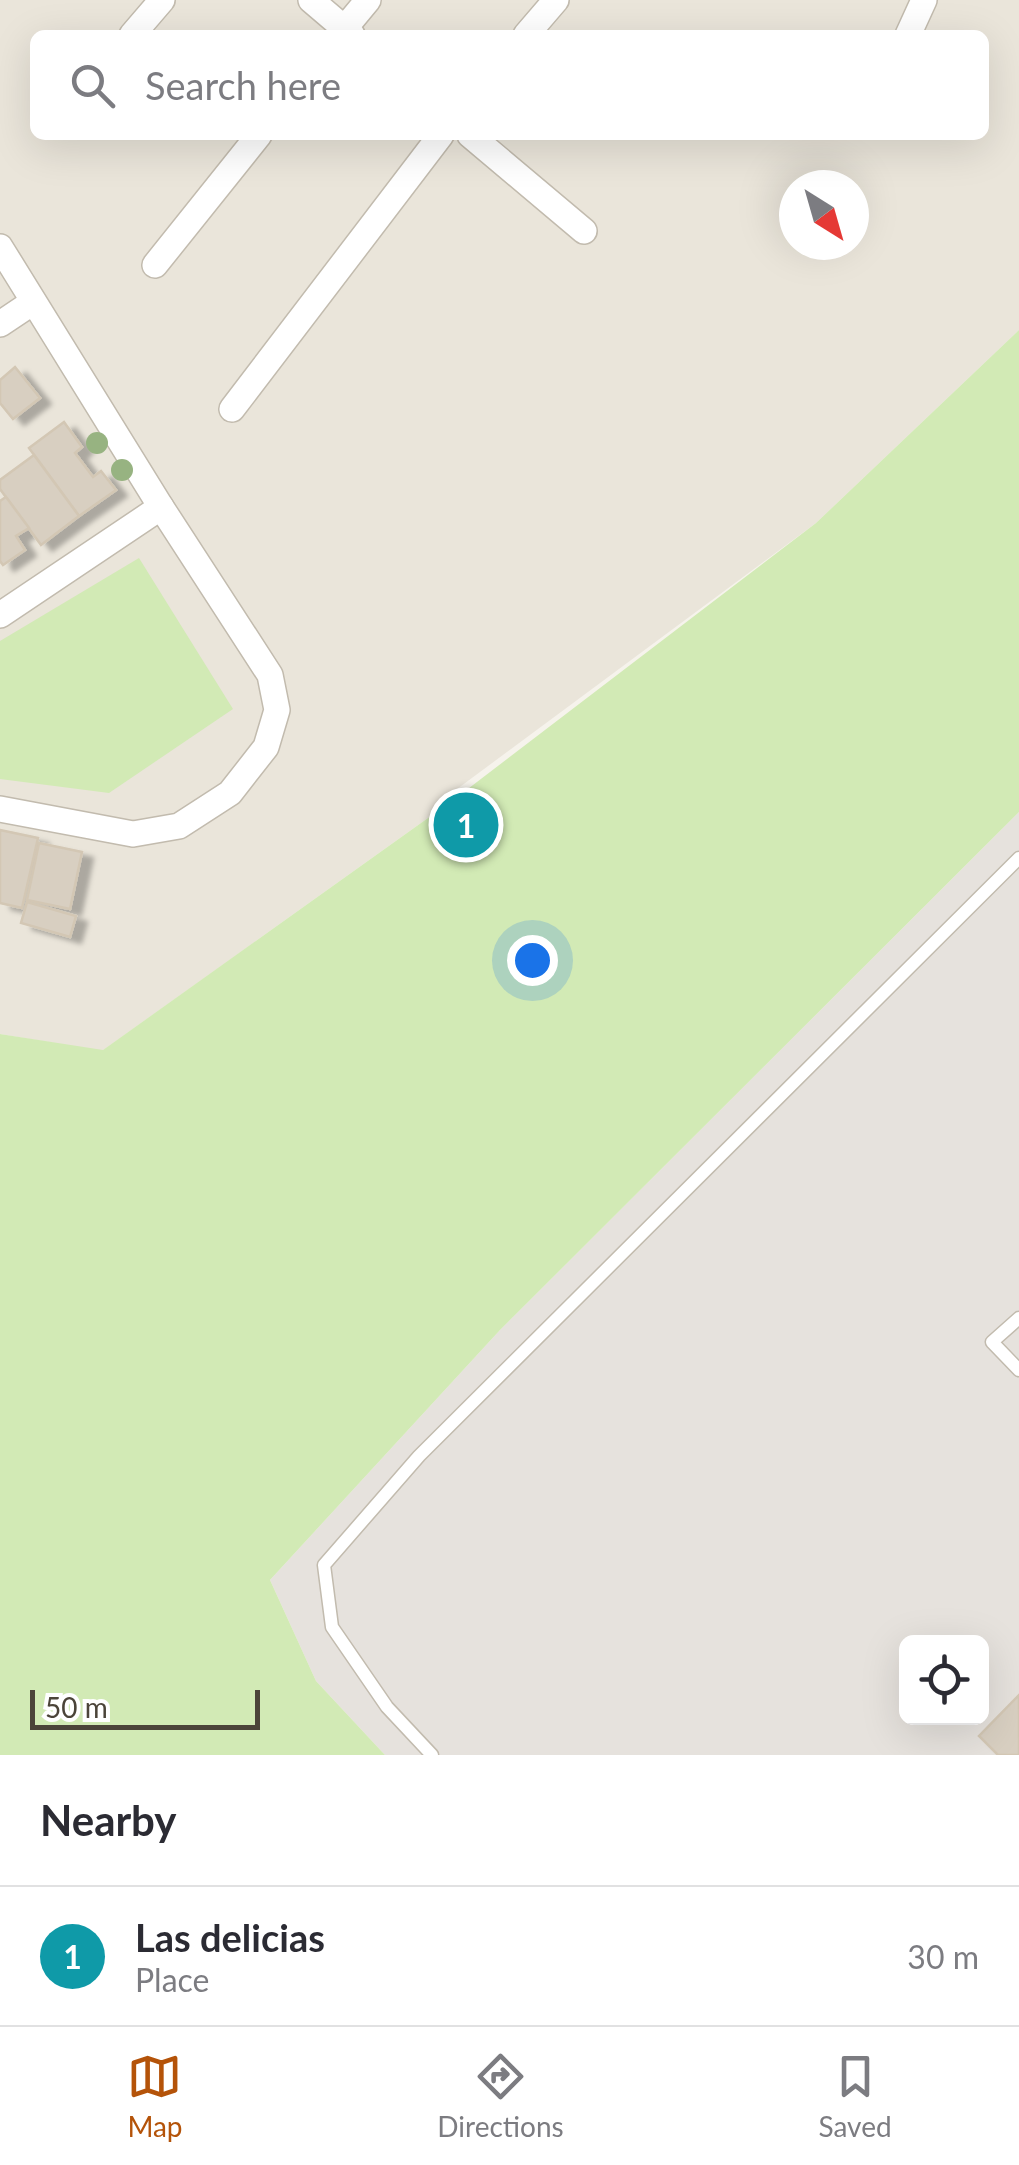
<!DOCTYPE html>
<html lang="en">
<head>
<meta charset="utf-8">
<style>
  body { margin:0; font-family:Lato,sans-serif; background:#f7f7f7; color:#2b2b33 }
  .controls { position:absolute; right:30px; bottom:30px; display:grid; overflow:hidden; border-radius:15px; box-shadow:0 10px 40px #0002 }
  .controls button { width:90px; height:90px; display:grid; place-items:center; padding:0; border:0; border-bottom:2px solid #e1e1e2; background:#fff; color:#2b2b33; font:50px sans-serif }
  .compass { position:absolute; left:779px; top:170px; width:90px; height:90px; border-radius:50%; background:#fff; box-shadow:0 10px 40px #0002; rotate:143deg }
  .scale { position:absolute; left:30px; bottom:25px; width:230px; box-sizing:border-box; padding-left:10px; border:5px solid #4b4439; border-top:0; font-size:28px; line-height:35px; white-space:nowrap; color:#4b4439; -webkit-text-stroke:8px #fff; paint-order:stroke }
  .you { position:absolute; left:532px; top:960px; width:35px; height:35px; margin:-25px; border:8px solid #fff; border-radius:50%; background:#1a73e8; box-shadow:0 0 0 15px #1a73e833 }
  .badge { display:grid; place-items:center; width:65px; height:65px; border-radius:50%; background:#b45309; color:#fff; font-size:32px; font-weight:700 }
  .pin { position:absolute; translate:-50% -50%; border:5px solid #fff; box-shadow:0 2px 10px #0006 }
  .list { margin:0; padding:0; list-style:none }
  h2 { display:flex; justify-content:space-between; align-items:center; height:130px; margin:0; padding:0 40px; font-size:42px }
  h2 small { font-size:32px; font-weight:400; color:#7c7c81 }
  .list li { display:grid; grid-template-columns:65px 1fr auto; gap:30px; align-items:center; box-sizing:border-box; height:140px; padding:0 40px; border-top:2px solid #e1e1e2 }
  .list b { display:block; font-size:38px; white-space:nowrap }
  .list p { margin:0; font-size:32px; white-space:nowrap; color:#7c7c81 }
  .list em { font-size:32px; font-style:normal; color:#7c7c81 }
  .icon { flex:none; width:55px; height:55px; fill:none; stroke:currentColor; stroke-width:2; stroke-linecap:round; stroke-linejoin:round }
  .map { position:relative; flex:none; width:1019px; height:1755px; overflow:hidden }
  .search { position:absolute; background:#fff; box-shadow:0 10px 40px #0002; left:30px; right:30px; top:30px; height:110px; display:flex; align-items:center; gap:25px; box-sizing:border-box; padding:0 35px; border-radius:15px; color:#7c7c81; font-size:38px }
  .sheet { height:270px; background:#fff }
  nav { display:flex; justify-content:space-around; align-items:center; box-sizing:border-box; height:140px; border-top:2px solid #e1e1e2; background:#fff; font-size:28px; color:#7c7c81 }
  nav a { display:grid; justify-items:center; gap:5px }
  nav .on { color:#b45309 }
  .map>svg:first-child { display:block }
</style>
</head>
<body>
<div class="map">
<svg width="1019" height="1755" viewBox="0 0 1019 1755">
  <defs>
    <filter id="shadow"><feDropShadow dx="11" dy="6" stdDeviation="2.5" flood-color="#0004"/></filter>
  </defs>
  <rect width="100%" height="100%" fill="#f6f3ec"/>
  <!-- residential -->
  <path fill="#eae5da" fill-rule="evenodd" d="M 0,0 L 1019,0 L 1019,330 L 816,523 L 453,792 L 456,798 L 102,1051 L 0,1034 ZM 35,35 L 984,35 L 984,135 L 35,135 ZM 794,185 L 854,185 L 854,245 L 794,245 Z"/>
  <!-- industrial -->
  <path fill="#e6e2dd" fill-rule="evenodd" d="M 1019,812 L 1019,1755 L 385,1755 L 316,1681 L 270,1580 L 500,1330 ZM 906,1642 L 982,1642 L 982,1718 L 906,1718 Z"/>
  <!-- green -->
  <g fill="#d2eab5">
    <polygon points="1019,330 1019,812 500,1330 270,1580 316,1681 385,1755 0,1755 0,1034 103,1050 456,798 816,523"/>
    <polygon points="139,558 233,709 109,793 0,779 0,641"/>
  </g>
  <!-- building -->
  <g fill="#d8cfc1" stroke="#d3c7b4" stroke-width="2.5" filter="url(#shadow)">
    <polygon points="15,367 40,398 13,419 0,403 0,380"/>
    <polygon points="64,422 82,447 75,453 93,477 101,471 116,490 79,516 29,448"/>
    <polygon points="34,455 79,516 41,545 0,489 0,480"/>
    <polygon points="6,497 29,528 16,536 25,550 3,565 0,561 0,501"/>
    <polygon points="0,830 38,838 22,908 0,903"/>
    <polygon points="39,843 82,852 70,909 27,900"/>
    <polygon points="27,902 76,916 70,937 21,923"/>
    <polygon points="1019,1695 1019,1755 998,1755 979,1736"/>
  </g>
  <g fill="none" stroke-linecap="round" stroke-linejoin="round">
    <!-- service casing -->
    <g stroke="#c2bbae" stroke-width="15">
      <g id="service">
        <polyline points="1019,1318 992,1342 1019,1370"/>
        <polyline points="432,1755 387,1707 332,1627 324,1565 419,1456 1019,858"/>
      </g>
    </g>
    <!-- minor casing -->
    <g stroke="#c2bbae" stroke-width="28">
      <g id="minor">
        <polyline points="311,0 352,35"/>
        <polyline points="132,35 162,0"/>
        <polyline points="339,35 368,0"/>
        <polyline points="526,35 556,0"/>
        <polyline points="908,35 924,0"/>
        <polyline points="470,135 584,231"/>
        <polyline points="0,247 161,507 270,675 277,710 266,747 230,793 179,826 133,834 0,809"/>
        <polyline points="155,265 259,135"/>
        <polyline points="0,324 33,302"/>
        <polyline points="232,409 441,135"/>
        <polyline points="0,615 161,507"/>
      </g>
    </g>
    <!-- service -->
    <use href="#service" stroke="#fff" stroke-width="12"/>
    <!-- minor -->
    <use href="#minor" stroke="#fff" stroke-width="25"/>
  </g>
  <!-- trees -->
  <g fill="#97b381">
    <circle cx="97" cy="443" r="11"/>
    <circle cx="122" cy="470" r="11"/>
  </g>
</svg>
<div class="controls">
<button><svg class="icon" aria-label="locate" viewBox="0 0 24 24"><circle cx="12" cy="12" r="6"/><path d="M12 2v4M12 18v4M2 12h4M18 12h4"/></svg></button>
</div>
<svg class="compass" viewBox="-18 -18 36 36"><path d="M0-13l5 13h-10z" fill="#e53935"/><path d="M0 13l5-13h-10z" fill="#7c7c81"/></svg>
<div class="scale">50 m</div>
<div class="you"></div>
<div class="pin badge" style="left:466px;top:825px;background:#0f9aa8">1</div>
<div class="search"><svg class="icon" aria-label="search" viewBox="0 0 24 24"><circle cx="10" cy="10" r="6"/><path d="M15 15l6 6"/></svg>Search here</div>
</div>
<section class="sheet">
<h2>Nearby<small></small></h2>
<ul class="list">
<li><span class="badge" style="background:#0f9aa8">1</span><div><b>Las delicias</b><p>Place</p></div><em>30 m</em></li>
</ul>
</section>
<nav>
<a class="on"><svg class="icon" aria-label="map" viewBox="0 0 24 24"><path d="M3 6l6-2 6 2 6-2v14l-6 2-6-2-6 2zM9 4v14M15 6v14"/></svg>Map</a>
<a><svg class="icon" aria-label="directions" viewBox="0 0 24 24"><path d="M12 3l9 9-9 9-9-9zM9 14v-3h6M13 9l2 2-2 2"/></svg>Directions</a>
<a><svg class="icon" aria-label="saved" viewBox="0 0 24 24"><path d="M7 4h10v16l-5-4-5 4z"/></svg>Saved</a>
</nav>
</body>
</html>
